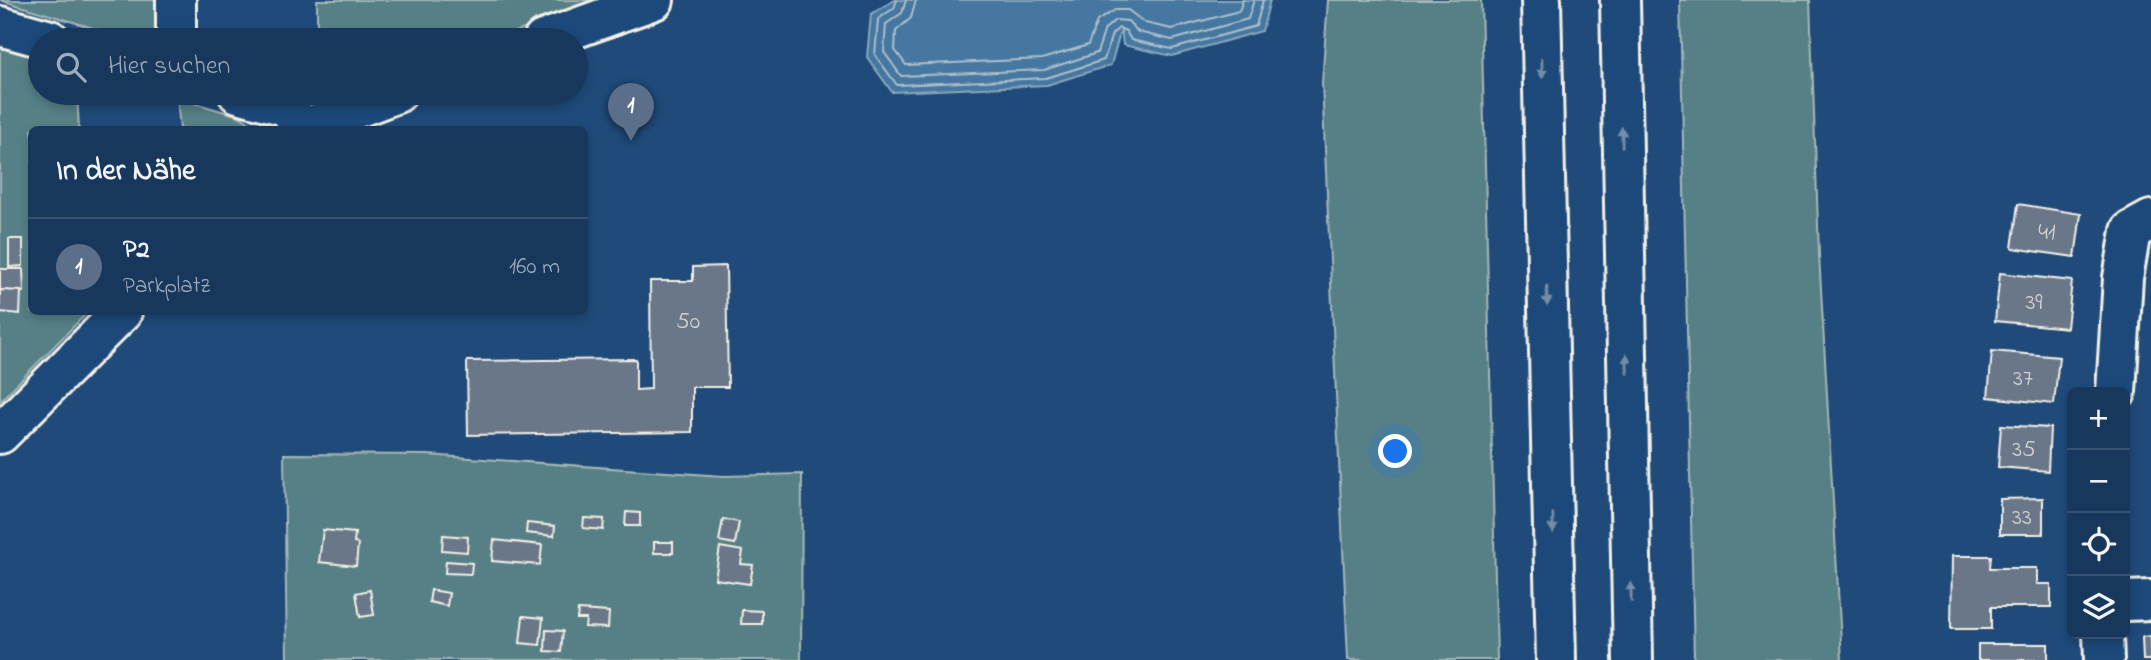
<!DOCTYPE html>
<html lang="de">
<head>
<meta charset="utf-8">
<style>
  body { margin:0; font-family:"Indie Flower",sans-serif; background:#203f62; color:#f1f3f6 }
  .controls { position:absolute; right:21px; bottom:21px; display:grid; overflow:hidden; border-radius:10px; box-shadow:0 4px 10px #0003 }
  .controls button { width:63px; height:63px; display:grid; place-items:center; padding:0; border:0; border-bottom:2px solid #365272; background:#17385c; color:#f1f3f6; font:35px sans-serif }
  .you { position:absolute; left:1396px; top:452px; width:24px; height:24px; margin:-18px; border:5px solid #fff; border-radius:50%; background:#1a73e8; box-shadow:0 0 0 10px #1a73e833 }
  .badge { display:grid; place-items:center; width:46px; height:46px; border-radius:50%; background:#ff9aa2; color:#fff; font-size:23px; font-weight:700 }
  .pin { position:absolute; translate:-50% -58px; filter:drop-shadow(0 2px 4px #0008) }
  .pin::after { content:''; position:absolute; top:37px; width:24px; height:21px; background:inherit; clip-path:polygon(0 0,100% 0,50% 100%) }
  .list { margin:0; padding:0; list-style:none }
  h2 { display:flex; justify-content:space-between; align-items:center; height:91px; margin:0; padding:0 28px; font-size:30px }
  h2 small { font-size:23px; font-weight:400; color:#9eacbb }
  .list li { display:grid; grid-template-columns:46px 1fr auto; gap:21px; align-items:center; box-sizing:border-box; height:98px; padding:0 28px; border-top:2px solid #365272 }
  .list b { display:block; font-size:26px; white-space:nowrap }
  .list p { margin:0; font-size:23px; white-space:nowrap; color:#9eacbb }
  .list em { font-size:23px; font-style:normal; color:#9eacbb }
  .icon { flex:none; width:38px; height:38px; fill:none; stroke:currentColor; stroke-width:2; stroke-linecap:round; stroke-linejoin:round }
  .map { position:relative; flex:none; width:2151px; height:660px; overflow:hidden }
  .search { position:absolute; background:#17385c; box-shadow:0 4px 10px #0003; left:28px; top:28px; width:560px; height:77px; display:flex; align-items:center; gap:18px; box-sizing:border-box; padding:0 24px; border-radius:38px; color:#9eacbb; font-size:26px }
  .panel { position:absolute; background:#17385c; box-shadow:0 4px 10px #0003; left:28px; top:126px; width:560px; height:189px; border-radius:10px }
  .map>svg:first-child { display:block }
</style>
</head>
<body>
<div class="map">
<svg width="2151" height="660" viewBox="0 0 2151 660">
  <rect width="100%" height="100%" fill="#1f4a7a"/>
  <filter id="ink" filterUnits="userSpaceOnUse"><feTurbulence type="fractalNoise" baseFrequency=".0143" numOctaves="2"/><feDisplacementMap in="SourceGraphic" scale="14" xChannelSelector="R" yChannelSelector="G"/><feConvolveMatrix kernelMatrix="1 2 1 2 8 2 1 2 1" color-interpolation-filters="sRGB"/></filter>
  <g filter="url(#ink)">
    <!-- green -->
    <g fill="#578086" stroke="#a6b8b7" stroke-width="2">
      <polygon points="0,0 176,0 176,40 133,40"/>
      <polygon points="317,0 601,0 494,40 317,40"/>
      <polygon points="1328,0 1481,0 1497,660 1348,660 1322,83"/>
      <polygon points="1680,0 1810,0 1819,254 1842,660 1694,660"/>
      <polygon points="0,47 40,59 40,93 77,93 79,129 32,130 32,312 87,313 0,401"/>
      <polygon points="177,98 239,116 259,129 180,129"/>
      <polygon points="284,454 428,455 723,476 802,474 801,660 287,660"/>
    </g>
    <!-- water -->
    <polygon fill="#4477a1" stroke="#8aa8bd" stroke-width="2" points="895,0 1270,0 1262,31 1172,56 1123,45 1121,29 1111,65 1047,85 892,92 867,57 871,14"/>
    <g fill="none" stroke-linecap="round" stroke-linejoin="round">
      <!-- shore -->
      <g stroke="#aec0cc" stroke-width="2">
        <polyline points="897,0 894,8 878,19 875,55 897,85 1046,78 1104,60 1112,34 1119,28 1126,31 1131,40 1172,49 1256,26 1263,0"/>
        <polyline points="906,0 902,13 886,24 884,52 901,76 1044,70 1097,53 1105,29 1115,20 1128,21 1138,32 1172,40 1248,19 1254,0"/>
        <polyline points="916,0 911,18 896,31 895,50 906,65 1042,59 1088,45 1097,21 1115,10 1128,10 1145,23 1172,29 1239,11 1243,0"/>
      </g>
    </g>
    <!-- building -->
    <g fill="#6a7789" stroke="#f4f1e8" stroke-width="2">
      <polygon points="2018,204 2081,214 2075,257 2012,248"/>
      <polygon points="9,239 23,239 23,266 9,267"/>
      <polygon points="726,266 728,387 692,387 692,432 468,435 467,361 636,359 636,390 651,389 650,281 693,281 693,267"/>
      <polygon points="0,269 23,269 24,292 0,290"/>
      <polygon points="2000,273 2072,281 2067,328 1995,321"/>
      <polygon points="0,290 21,291 20,314 0,312"/>
      <polygon points="1992,351 2059,357 2054,404 1988,397"/>
      <polygon points="2001,425 2050,428 2048,471 1998,467"/>
      <polygon points="2043,498 2043,534 2000,534 2000,499"/>
      <polygon points="626,512 640,513 640,526 625,526"/>
      <polygon points="584,518 604,519 603,530 583,528"/>
      <polygon points="723,519 739,522 735,544 719,541"/>
      <polygon points="527,523 555,526 554,536 526,533"/>
      <polygon points="323,530 355,533 354,543 358,544 356,566 319,562"/>
      <polygon points="443,535 468,537 467,552 442,550"/>
      <polygon points="494,540 542,545 540,565 492,561"/>
      <rect x="654" y="542" width="19" height="11"/>
      <polygon points="720,547 743,551 741,564 753,565 750,584 715,579"/>
      <polygon points="1952,556 1991,556 1990,568 2037,568 2037,584 2051,584 2051,607 1991,607 1991,629 1951,629"/>
      <polygon points="446,561 472,563 471,574 445,573"/>
      <polygon points="370,590 374,615 360,617 356,593"/>
      <polygon points="431,590 449,593 447,606 429,602"/>
      <polygon points="578,610 609,612 608,628 585,627 586,619 577,619"/>
      <polygon points="742,610 762,611 762,624 741,624"/>
      <polygon points="523,616 543,618 540,645 520,643"/>
      <polygon points="546,630 563,631 561,652 545,651"/>
      <polygon points="2151,636 2151,660 2143,660 2142,637"/>
      <rect x="1978" y="644" width="70" height="16"/>
    </g>
    <g fill="none" stroke-linecap="round" stroke-linejoin="round">
      <!-- minor casing -->
      <g stroke="#f4f1e8" stroke-width="44">
        <g id="minor">
          <polyline points="176,0 176,40"/>
          <polyline points="0,26 50,40"/>
          <polyline points="543,40 654,0"/>
          <polyline points="238,93 289,107 300,128"/>
          <polyline points="299,130 397,93"/>
          <polyline points="2116,392 2123,278 2131,231 2151,220"/>
          <polyline points="0,434 122,312"/>
          <polyline points="2125,601 2151,600"/>
          <polyline points="2103,634 2104,660"/>
        </g>
      </g>
      <!-- highway casing -->
      <g stroke="#f4f1e8" stroke-width="44">
        <g id="highway">
          <polyline points="1541,0 1556,660"/>
          <polyline points="1620,0 1633,660"/>
        </g>
      </g>
      <!-- minor -->
      <use href="#minor" stroke="#1f4a7a" stroke-width="38"/>
      <!-- highway -->
      <use href="#highway" stroke="#1f4a7a" stroke-width="38"/>
    </g>
    <!-- one-way arrows -->
    <defs><path id="oneway-solid" d="M-6-.8H1V-3.2L6.5 0L1 3.2V.8H-6Z" transform="scale(1.75)"/></defs>
    <g fill="#748da6">
      <use href="#oneway-solid" transform="translate(1542 68) rotate(89)"/>
      <use href="#oneway-solid" transform="translate(1622 137) rotate(-91)"/>
      <use href="#oneway-solid" transform="translate(1547 296) rotate(89)"/>
      <use href="#oneway-solid" transform="translate(1627 364) rotate(-91)"/>
      <use href="#oneway-solid" transform="translate(1553 523) rotate(89)"/>
      <use href="#oneway-solid" transform="translate(1631 592) rotate(-91)"/>
    </g>
  </g>
  <g text-anchor="middle" stroke-width="6" stroke-linejoin="round" paint-order="stroke">
    <!-- number labels -->
    <g font-size="24" fill="#d2d2d0">
      <text x="2047" y="239">41</text>
      <text x="2034" y="309">39</text>
      <text x="688" y="328">50</text>
      <text x="2023" y="385">37</text>
      <text x="2024" y="456">35</text>
      <text x="2022" y="524">33</text>
    </g>
  </g>
</svg>
<div class="controls">
<button>+</button>
<button>−</button>
<button><svg class="icon" aria-label="locate" viewBox="0 0 24 24"><circle cx="12" cy="12" r="6"/><path d="M12 2v4M12 18v4M2 12h4M18 12h4"/></svg></button>
<button><svg class="icon" aria-label="layers" viewBox="0 0 24 24"><path d="M12 4l9 5-9 5-9-5zM3 14l9 5 9-5"/></svg></button>
</div>
<div class="you"></div>
<div class="pin badge" style="left:631px;top:141px;background:#5c6f8a">1</div>
<div class="search"><svg class="icon" aria-label="search" viewBox="0 0 24 24"><circle cx="10" cy="10" r="6"/><path d="M15 15l6 6"/></svg>Hier suchen</div>
<section class="panel">
<h2>In der Nähe<small></small></h2>
<ul class="list">
<li><span class="badge" style="background:#5c6f8a">1</span><div><b>P2</b><p>Parkplatz</p></div><em>160 m</em></li>
</ul>
</section>
</div>
</body>
</html>
